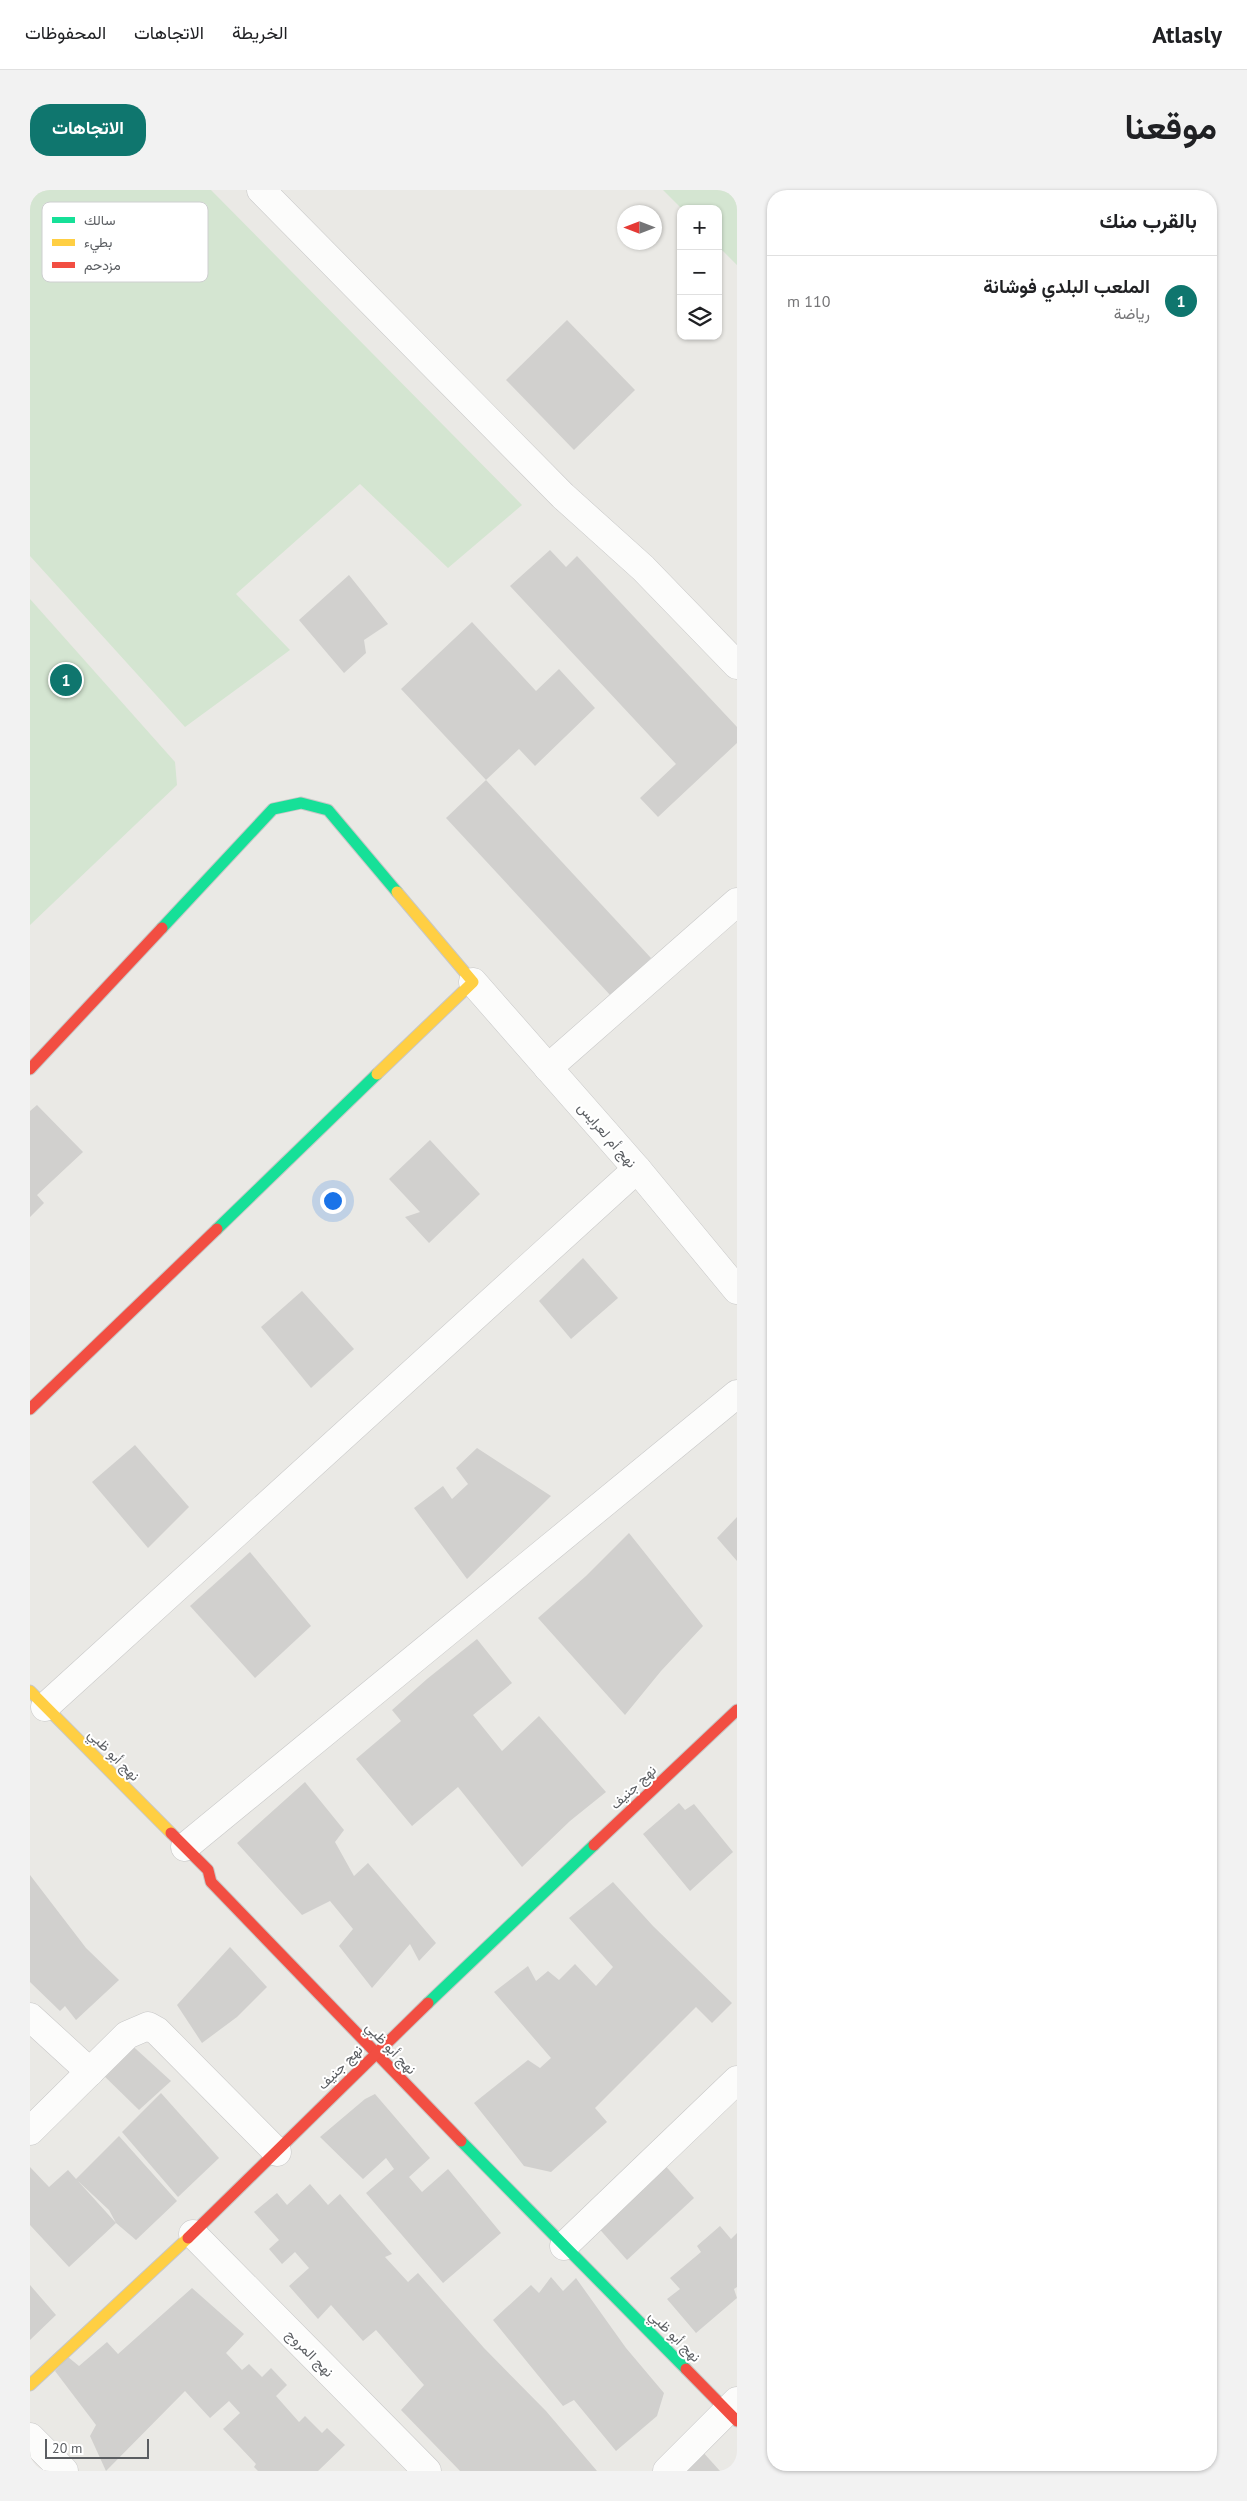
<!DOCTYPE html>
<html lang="ar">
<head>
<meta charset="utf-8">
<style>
  body { margin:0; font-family:"PT Sans",Vazirmatn,sans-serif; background:#f2f2f2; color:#202124; direction:rtl }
  .controls { position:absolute; right:15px; top:15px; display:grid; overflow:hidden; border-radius:10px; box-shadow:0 1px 4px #0004 }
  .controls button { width:45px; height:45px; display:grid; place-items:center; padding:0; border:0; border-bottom:1px solid #e0e0e0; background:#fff; color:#202124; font:25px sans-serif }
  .compass { position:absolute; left:587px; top:15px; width:45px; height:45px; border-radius:50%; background:#fff; box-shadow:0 1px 4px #0004; rotate:270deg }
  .scale { position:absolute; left:15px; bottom:12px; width:104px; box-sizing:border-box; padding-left:5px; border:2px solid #5b5e62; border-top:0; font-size:14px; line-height:18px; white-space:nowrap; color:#5b5e62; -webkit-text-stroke:4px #fff; paint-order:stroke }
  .you { position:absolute; left:302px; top:1010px; width:18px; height:18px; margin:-12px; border:4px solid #fff; border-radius:50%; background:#1a73e8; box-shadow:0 0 0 8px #1a73e833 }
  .badge { display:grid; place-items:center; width:32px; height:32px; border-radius:50%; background:#0f766e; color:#fff; font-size:16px; font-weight:700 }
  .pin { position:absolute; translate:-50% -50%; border:2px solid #fff; box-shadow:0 1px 5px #0006 }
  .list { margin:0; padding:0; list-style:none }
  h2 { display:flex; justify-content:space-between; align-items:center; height:65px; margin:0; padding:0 20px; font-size:21px }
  h2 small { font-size:16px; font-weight:400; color:#757577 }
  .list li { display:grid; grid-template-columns:32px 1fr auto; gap:15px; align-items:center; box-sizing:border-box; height:90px; padding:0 20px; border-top:1px solid #e0e0e0 }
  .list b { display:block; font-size:19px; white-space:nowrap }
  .list p { margin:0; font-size:16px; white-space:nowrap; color:#757577 }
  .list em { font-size:16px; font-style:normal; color:#757577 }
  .icon { flex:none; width:28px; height:28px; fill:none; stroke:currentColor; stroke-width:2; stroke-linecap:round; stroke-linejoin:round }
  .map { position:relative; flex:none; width:707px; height:2281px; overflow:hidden; direction:ltr; border-radius:20px }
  header { display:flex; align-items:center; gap:30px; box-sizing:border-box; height:70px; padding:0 25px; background:#fff; border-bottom:1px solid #e0e0e0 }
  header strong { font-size:24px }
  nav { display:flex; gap:28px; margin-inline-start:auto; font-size:18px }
  .intro { display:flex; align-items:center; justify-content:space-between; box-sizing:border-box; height:120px; padding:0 30px }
  h1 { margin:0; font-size:35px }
  .button { padding:12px 22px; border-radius:20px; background:#0f766e; color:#fff; font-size:18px; font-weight:700 }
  main { display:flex; gap:30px; padding:0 30px }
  aside { flex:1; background:#fff; border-radius:20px; box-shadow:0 1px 4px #0004 }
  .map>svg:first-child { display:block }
</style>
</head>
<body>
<header>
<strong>Atlasly</strong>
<nav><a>الخريطة</a><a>الاتجاهات</a><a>المحفوظات</a></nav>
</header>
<div class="intro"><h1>موقعنا</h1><a class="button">الاتجاهات</a></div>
<main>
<aside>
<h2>بالقرب منك<small></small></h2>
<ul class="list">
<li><span class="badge">1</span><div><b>الملعب البلدي فوشانة</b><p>رياضة</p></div><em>110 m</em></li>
</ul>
</aside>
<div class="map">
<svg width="707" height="2281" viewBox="0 0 707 2281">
  <rect width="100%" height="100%" fill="#eae9e5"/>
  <!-- green -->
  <g fill="#d4e5d1">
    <polygon points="0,0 181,0 492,315 418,378 330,294 206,404 260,460 155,537 0,366"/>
    <polygon points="633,0 707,0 707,75 688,56 688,19 652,19"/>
    <polygon points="0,409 145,572 147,595 0,735"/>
  </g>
  <!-- building -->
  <g fill="#d1d0ce">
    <polygon points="537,130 605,200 544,260 476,190"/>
    <polygon points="520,360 536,377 547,366 707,537 707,553 628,627 610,608 646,574 480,396"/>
    <polygon points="319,385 358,434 334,450 336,463 314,483 269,430"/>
    <polygon points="442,432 506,501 529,479 565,518 505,576 489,559 456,590 371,499"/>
    <polygon points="456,590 621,768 581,806 416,628"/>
    <polygon points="7,915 53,962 7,1005 14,1013 0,1027 0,921"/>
    <polygon points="400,950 450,1004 399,1053 375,1027 390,1022 359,989"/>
    <polygon points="553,1068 588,1108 541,1149 509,1111"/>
    <polygon points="272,1101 324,1159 281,1198 231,1137"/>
    <polygon points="105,1255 159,1317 118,1358 62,1292"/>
    <polygon points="447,1258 521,1306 437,1389 384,1318 413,1296 422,1309 438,1294 426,1278"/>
    <polygon points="707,1327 707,1371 687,1348"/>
    <polygon points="599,1343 673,1436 631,1481 595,1525 508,1428 556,1386"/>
    <polygon points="220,1362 281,1436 225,1488 160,1416"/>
    <polygon points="447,1449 482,1493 443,1525 472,1561 509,1526 576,1602 540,1631 492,1677 428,1597 382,1636 326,1569 371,1531 362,1520 397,1489"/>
    <polygon points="275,1592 314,1640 305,1652 324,1686 338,1673 406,1753 389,1771 380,1754 342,1798 309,1756 323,1739 300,1711 272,1725 207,1653"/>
    <polygon points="649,1613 655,1620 664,1614 703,1662 660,1701 613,1644"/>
    <polygon points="0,1685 56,1758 89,1790 46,1830 35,1816 30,1821 0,1792"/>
    <polygon points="583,1692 623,1736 702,1813 682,1833 666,1817 565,1918 577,1932 521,1982 494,1976 444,1913 498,1870 510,1878 521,1868 464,1802 498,1776 506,1791 518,1781 529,1790 545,1774 566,1796 583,1777 539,1728"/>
    <polygon points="200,1757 237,1797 207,1827 172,1853 147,1815"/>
    <polygon points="96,1850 141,1891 109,1920 66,1878"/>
    <polygon points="131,1903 189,1968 148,2007 92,1942"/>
    <polygon points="345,1904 400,1968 379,1987 392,2002 418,1979 471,2043 413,2093 336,2003 364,1979 356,1968 333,1989 290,1947 335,1909"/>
    <polygon points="89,1946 147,2011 106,2050 86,2033 79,2020 48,1991 86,2033 39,2077 0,2035 0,1977 19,1997 38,1980 46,1989"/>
    <polygon points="632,1972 664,2008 597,2070 565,2034"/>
    <polygon points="280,1994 298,2015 310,2004 362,2064 355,2067 378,2092 388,2083 454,2158 516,2221 567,2281 430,2281 371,2220 394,2195 346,2140 333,2151 301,2115 288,2129 259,2096 279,2078 265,2062 252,2074 239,2059 249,2050 224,2022 247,2003 257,2015"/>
    <polygon points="690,2036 701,2049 707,2043 707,2097 704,2099 707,2108 666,2143 637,2109 650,2099 640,2088 671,2062 667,2056"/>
    <polygon points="521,2087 533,2101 546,2088 596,2158 634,2203 627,2226 586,2261 544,2210 533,2216 463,2130 501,2095 509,2103"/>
    <polygon points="0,2095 26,2125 0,2150"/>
    <polygon points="162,2098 214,2144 196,2163 212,2180 219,2174 232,2187 241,2178 257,2195 246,2206 269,2232 275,2226 292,2243 297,2238 315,2255 288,2281 228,2281 224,2277 226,2274 193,2239 210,2223 199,2211 180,2228 155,2201 76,2281 60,2246 66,2235 25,2181 38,2167 49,2176 77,2152 88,2164"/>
    <polygon points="671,2260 690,2281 648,2281"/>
  </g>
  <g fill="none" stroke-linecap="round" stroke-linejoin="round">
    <!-- street casing -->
    <g stroke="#c7c7c7" stroke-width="29">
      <g id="street">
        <polyline points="231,0 533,306 613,378 707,475"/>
        <polyline points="443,792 607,979 707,1100"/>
        <polyline points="518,878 707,712"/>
        <polyline points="15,1517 607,979"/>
        <polyline points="155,1657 707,1204"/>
        <polyline points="0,1827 60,1882"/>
        <polyline points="0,1941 97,1845 118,1836 127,1841 247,1962"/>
        <polyline points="163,2044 397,2281"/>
        <polyline points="534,2056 707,1890"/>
        <polyline points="0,2247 34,2281"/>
        <polyline points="637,2281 707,2211"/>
      </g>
    </g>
    <!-- fast casing -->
    <g stroke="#c7c7c6" stroke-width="13">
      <g id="fast">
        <polyline points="132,738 243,619 271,613 298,620 367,702"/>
        <polyline points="187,1039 347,884"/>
        <polyline points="398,1813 564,1655"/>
        <polyline points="431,1951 656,2179"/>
      </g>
    </g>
    <!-- slow casing -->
    <g stroke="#c7c7c6" stroke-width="13">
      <g id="slow">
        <polyline points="347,884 443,792 367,702"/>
        <polyline points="0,1501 141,1643"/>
        <polyline points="0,2195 158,2048"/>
      </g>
    </g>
    <!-- jam casing -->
    <g stroke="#c7c7c6" stroke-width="13">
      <g id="jam">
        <polyline points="0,879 132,738"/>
        <polyline points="0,1219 187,1039"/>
        <polyline points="141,1643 178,1680 181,1692 431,1951"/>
        <polyline points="564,1655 707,1520"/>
        <polyline points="158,2048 398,1813"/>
        <polyline points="656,2179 707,2231"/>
      </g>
    </g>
    <!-- street -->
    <use href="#street" stroke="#fcfcfb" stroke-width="28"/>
    <!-- fast -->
    <use href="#fast" stroke="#16e098" stroke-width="11"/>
    <!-- slow -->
    <use href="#slow" stroke="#ffcf43" stroke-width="11"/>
    <!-- jam -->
    <use href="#jam" stroke="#f24e42" stroke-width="11"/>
  </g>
  <g text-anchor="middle" stroke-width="4" stroke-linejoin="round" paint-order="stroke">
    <!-- street labels -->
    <g font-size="14" fill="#5b5e62" stroke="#fff">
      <text transform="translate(577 945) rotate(49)" y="5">نهج أم لعرايس</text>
      <text transform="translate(84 1565) rotate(45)" y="5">نهج أبو ظبي</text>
      <text transform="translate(603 1597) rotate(-43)" y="5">نهج جنيف</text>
      <text transform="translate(361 1858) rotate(46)" y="5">نهج أبو ظبي</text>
      <text transform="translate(310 1877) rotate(-45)" y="5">نهج جنيف</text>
      <text transform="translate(645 2146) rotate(45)" y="5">نهج أبو ظبي</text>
      <text transform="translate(280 2163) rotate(45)" y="5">نهج المروج</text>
    </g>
  </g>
  <!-- legend -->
  <rect x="12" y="12" width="166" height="80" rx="8" fill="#fff" stroke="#cecfd0" stroke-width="1"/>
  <rect x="22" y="27" width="23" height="6" fill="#16e098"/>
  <rect x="22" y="49" width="23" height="7" fill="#ffcf43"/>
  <rect x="22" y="72" width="23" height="6" fill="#f24e42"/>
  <g font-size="14" fill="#5b5e62">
    <text x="54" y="35">سالك</text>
    <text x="54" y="57">بطيء</text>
    <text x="54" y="80">مزدحم</text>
  </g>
</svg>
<div class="controls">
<button>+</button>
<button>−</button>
<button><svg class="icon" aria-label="layers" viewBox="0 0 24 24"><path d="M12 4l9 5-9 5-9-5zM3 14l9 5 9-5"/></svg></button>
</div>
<svg class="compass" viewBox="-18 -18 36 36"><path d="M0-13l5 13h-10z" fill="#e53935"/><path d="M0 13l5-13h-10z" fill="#757577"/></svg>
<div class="scale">20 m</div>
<div class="you"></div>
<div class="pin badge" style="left:36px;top:490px">1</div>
</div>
</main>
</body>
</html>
